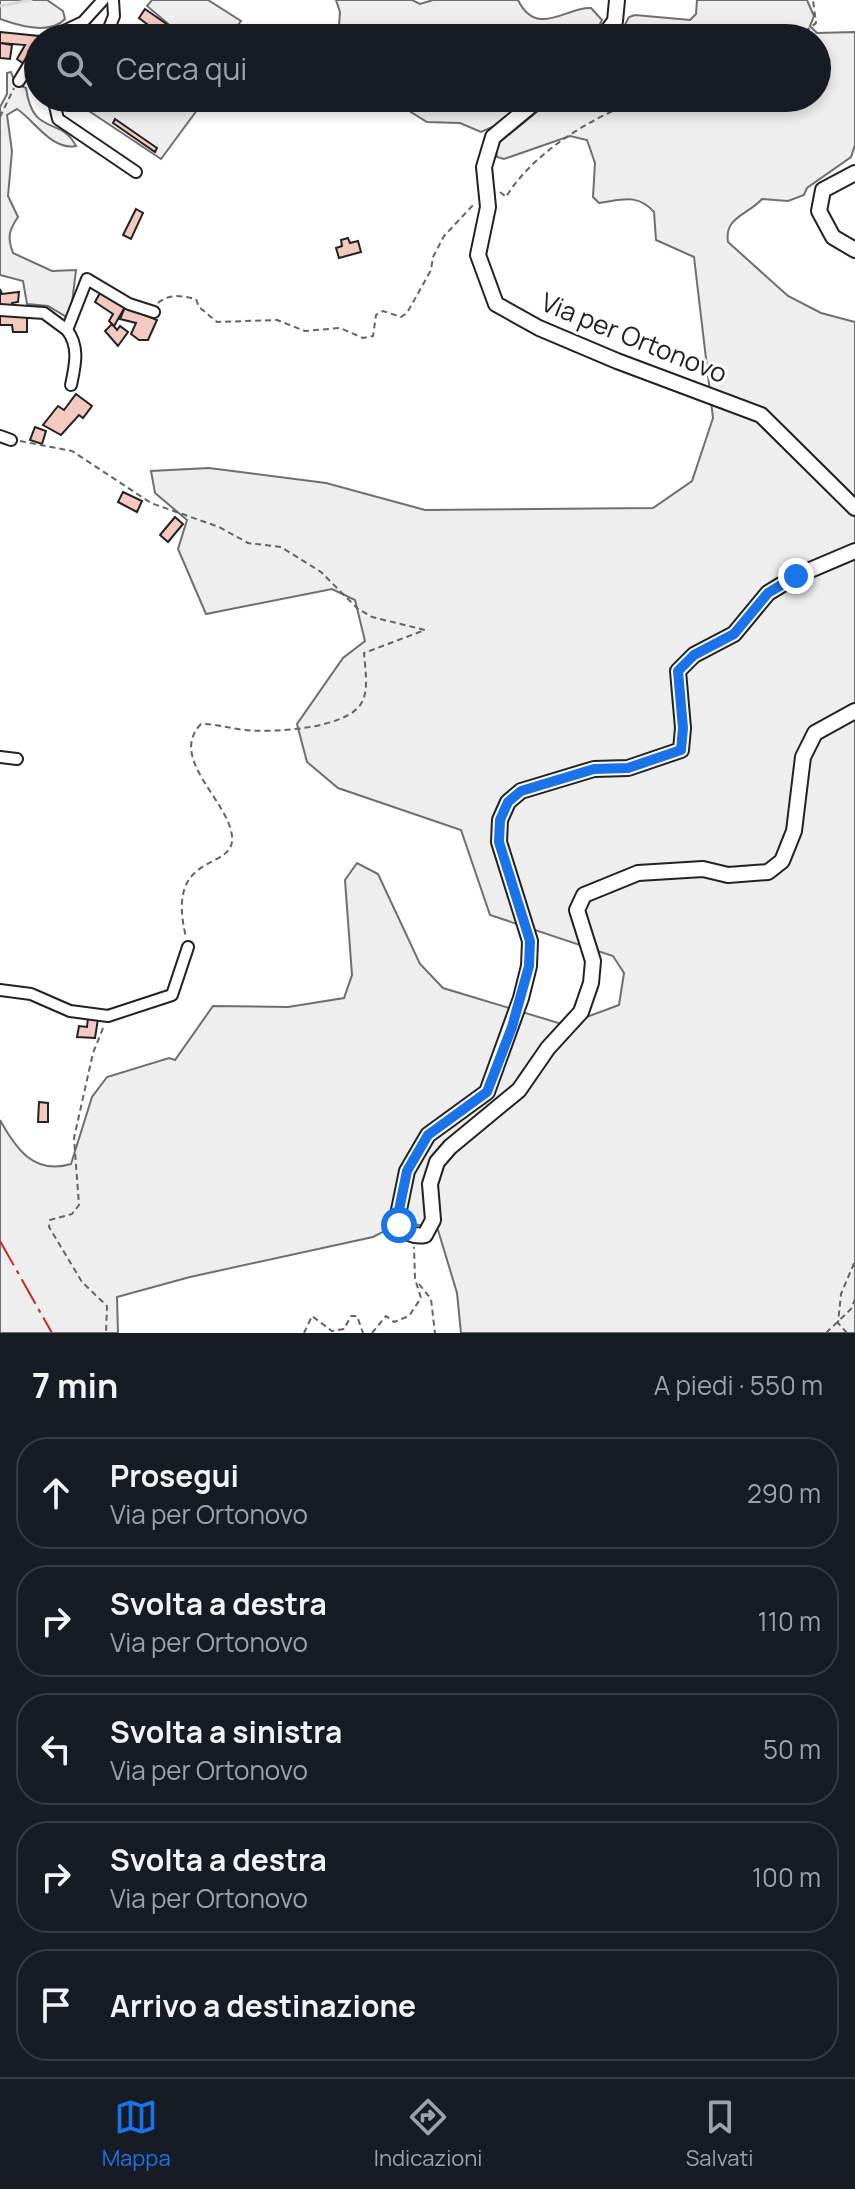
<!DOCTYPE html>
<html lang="it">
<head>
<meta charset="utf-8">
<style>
  body { margin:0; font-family:Manrope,sans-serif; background:#242831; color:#f1f3f6 }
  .stop { position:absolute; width:24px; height:24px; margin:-18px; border:6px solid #1a73e8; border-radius:50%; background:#fff }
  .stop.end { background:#1a73e8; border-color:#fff; box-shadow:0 2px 8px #0008 }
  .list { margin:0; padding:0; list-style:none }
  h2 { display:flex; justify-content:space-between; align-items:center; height:104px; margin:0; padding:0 32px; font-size:34px }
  h2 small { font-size:26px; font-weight:400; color:#9ea1a6 }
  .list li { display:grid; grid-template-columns:52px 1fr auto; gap:24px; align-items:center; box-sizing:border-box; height:112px; margin:0 16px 16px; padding:0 16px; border:2px solid #363941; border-radius:32px }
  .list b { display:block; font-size:30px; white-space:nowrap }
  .list p { margin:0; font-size:26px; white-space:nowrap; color:#9ea1a6 }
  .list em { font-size:26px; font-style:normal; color:#9ea1a6 }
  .icon { flex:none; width:44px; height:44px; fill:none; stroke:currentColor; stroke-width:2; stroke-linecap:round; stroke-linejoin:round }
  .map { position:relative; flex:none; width:855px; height:1333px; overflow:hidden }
  .search { position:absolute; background:#171b24; box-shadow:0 4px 12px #0003; left:24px; right:24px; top:24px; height:88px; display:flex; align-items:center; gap:20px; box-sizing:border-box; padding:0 28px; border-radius:44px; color:#9ea1a6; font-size:30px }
  .sheet { height:744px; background:#171b24 }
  nav { display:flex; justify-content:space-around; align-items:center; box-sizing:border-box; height:112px; border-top:2px solid #363941; background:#171b24; font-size:22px; color:#9ea1a6 }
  nav a { display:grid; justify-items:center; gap:4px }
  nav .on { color:#1a73e8 }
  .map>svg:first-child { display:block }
</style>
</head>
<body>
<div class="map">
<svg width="855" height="1333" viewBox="0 0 855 1333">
  <rect width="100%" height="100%" fill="#fff"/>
  <!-- green -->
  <g fill="#eee" stroke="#6f6f6f" stroke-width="2">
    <path d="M 0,0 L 47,0 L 63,11 L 65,19 C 50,35 19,26 0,19 Z"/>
    <polygon points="152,0 208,0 241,21 228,38 167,38 173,28 147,6"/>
    <path d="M 336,0 L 412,0 L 420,4 L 433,0 L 518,0 C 537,39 568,6 591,8 L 602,20 L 593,38 L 338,38 L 340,12 Z"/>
    <path d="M 697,0 L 807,0 L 814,16 L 810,26 L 817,33 L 855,32 L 855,145 L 851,157 L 807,188 L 804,195 L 788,201 L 762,199 C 748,215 724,217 728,242 L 788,296 L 821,313 L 855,322 L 855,1333 L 461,1333 L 457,1293 L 438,1230 L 404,1221 L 373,1237 L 190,1277 L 117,1297 L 118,1333 L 0,1333 L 0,1120 C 16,1149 34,1175 71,1164 L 92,1097 L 107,1077 L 169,1058 L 175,1060 L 213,1006 L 288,1007 L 344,998 L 352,975 L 345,880 L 357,863 L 378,874 L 420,964 L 443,988 L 565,1025 L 619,1005 L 624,973 L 613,956 L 490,915 L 461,830 L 338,788 L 307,762 L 297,724 L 343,658 L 365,641 L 355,600 L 332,589 L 206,614 L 178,549 L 187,520 L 155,493 L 151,471 L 209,468 L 326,483 L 425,510 L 653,508 L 692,481 L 713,418 L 694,257 L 656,240 L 654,212 C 637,193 622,200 599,203 L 593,197 L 595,163 L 587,140 L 570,136 L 504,159 L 497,157 L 495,146 L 554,98 L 817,98 L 817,38 L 618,38 L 629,17 L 635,15 L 690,20 L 696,14 Z"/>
    <path d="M 11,72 L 15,83 L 26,88 C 33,138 60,115 76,146 C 52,151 34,120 17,109 L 7,115 L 12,151 L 8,196 L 18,217 C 9,230 7,237 13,253 L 52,271 L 76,270 L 70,319 L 48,306 L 27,304 L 23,281 L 0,275 L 0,107 L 7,94 L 7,73 Z"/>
    <polygon points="98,98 206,98 161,159 89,111"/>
    <polygon points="342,98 531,98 497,125 481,132 460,123 427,122 398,104 349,104"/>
  </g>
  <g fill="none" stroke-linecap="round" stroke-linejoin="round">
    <!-- stream -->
    <polyline stroke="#d9d9d9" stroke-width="3" points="0,6 31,0"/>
  </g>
  <!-- building -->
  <g fill="#f3c9c0" stroke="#222" stroke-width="2">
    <polygon points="145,9 168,25 168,35 159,33 139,18"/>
    <polygon points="0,32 39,36 38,45 24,64 17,59 25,45 0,43"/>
    <polygon points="0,43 12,45 10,59 0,58"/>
    <polygon points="115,119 157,148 155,152 113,123"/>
    <polygon points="136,209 143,213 131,239 123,235"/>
    <polygon points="348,238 350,243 358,241 361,252 339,258 336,248 342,246 341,240"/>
    <polygon points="0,289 2,294 19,292 18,302 12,303 12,308 0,308"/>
    <polygon points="101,291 125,307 114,326 109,321 113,314 95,302"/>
    <polygon points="125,307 157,320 148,340 139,340 131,334 136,323 120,319"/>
    <polygon points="0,313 22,313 27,317 27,332 13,332 12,325 0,325"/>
    <polygon points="112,324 117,330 120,326 128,332 118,346 105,331"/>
    <polygon points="76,394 92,406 83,418 79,415 61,435 43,425 58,406 64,410"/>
    <polygon points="35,427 46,431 42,444 30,440"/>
    <polygon points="123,492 142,501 137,512 118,502"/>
    <polygon points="175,517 183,524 168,542 160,535"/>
    <polygon points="88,1018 98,1019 95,1038 77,1037 79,1026 87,1027"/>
    <polygon points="39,1102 48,1103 48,1122 38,1122"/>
  </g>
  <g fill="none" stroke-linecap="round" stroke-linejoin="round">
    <!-- lane casing -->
    <g stroke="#222" stroke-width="9">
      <polyline id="lane" points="137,38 139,31"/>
    </g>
    <!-- street casing -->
    <g stroke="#222" stroke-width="14">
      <g id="street">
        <polyline points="49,38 83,22 103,0"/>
        <polyline points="105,38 114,16 113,0"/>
        <polyline points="19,81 38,50"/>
        <polyline points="61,98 55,106 58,119 136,172"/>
        <polyline points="0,310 44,313 67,330 87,279 129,304 154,312"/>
        <path d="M 67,330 C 80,347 75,366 71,385"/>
        <polyline points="0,436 11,440"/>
        <polyline points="0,757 17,759"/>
        <polyline points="0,990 31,994 70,1011 108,1016 172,995 188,947"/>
      </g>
    </g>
    <!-- secondary casing -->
    <g stroke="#222" stroke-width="18">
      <g id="secondary">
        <polyline points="602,38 615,21 617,0"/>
        <polyline points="540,98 493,137 484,167 488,207 478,255 496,304 539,328 617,361 761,415 855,508"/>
        <polyline points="855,173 823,190 819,211 833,237 855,250"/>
        <path d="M 855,551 L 796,576 L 768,593 L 734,634 L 694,655 L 678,671 L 683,728 L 681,750 L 628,768 L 594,769 L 521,791 L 508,802 L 500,820 L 499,842 L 530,941 L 529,966 L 521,998 L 487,1092 L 428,1135 L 407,1171 L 399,1210 L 399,1225 C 408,1233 413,1237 425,1235 L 433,1220 L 430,1184 L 437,1162 L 450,1147 L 519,1090 L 548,1048 L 581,1012 L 591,983 L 593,961 L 577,910 L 584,895 L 638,873 L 703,869 L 728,875 L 768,872 L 782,861 L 794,831 L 803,757 L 815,733 L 855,711"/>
      </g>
    </g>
    <!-- path -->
    <g stroke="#646464" stroke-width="2" stroke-dasharray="6 4" stroke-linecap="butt">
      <polyline points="797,38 816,23 813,0"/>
      <polyline points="0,117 14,88"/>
      <path d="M 500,192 L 506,197 C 534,151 595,115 645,98"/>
      <path d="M 158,303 C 170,293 182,296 196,299 L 199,307 L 217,322 L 277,320 L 305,331 L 340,328 L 363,338 L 373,336 L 376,315 L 383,311 L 401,317 L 407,313 L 431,270 L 433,257 L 444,236 L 475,203"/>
      <path d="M 20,441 L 72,451 L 151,503 L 219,527 L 248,543 L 281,547 L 321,572 L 357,608 L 372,617 L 425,630 L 364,653 C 365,668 369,689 362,702 C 349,729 271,733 244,730 C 229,728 217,724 201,724 C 168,758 228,800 232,836 C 236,873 164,848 186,937"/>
      <polyline points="103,1028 93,1053 74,1138 79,1205 72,1214 50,1220 49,1227 82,1282 107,1306 106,1333"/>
      <polyline points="419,1284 431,1299 435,1333"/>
      <polyline points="304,1333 312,1316 332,1331 344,1329 351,1316 357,1316 363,1333"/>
      <polyline points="372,1333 386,1316 394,1322 409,1316 421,1298 415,1279 414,1247"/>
      <polyline points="826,1333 851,1309 855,1299"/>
      <polyline points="847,1333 838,1323 841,1294 855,1261"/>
    </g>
    <!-- lane -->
    <use href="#lane" stroke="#fff" stroke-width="5"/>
    <!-- street -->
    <use href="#street" stroke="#fff" stroke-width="10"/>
    <!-- secondary -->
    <use href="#secondary" stroke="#fff" stroke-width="14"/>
    <!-- power -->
    <polyline stroke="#c62828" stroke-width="2" stroke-dasharray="28 6 4 6" stroke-linecap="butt" points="0,1241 52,1333"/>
  </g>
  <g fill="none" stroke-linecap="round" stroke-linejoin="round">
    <!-- route -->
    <polyline stroke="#1a73e8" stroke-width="10" points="399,1225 399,1210 407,1171 428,1135 487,1092 512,1027 529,966 530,941 499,842 500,820 508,802 521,791 594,769 628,768 681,750 683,728 678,671 694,655 734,634 768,593 796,576"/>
  </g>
  <g text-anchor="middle" stroke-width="6" stroke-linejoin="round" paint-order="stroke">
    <!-- street labels -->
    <g font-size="26" fill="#222" stroke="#fff">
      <text transform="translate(634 338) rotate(22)" y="9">Via per Ortonovo</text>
    </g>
  </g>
</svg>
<div class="stop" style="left:399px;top:1225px"></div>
<div class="stop end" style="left:796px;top:576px"></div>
<div class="search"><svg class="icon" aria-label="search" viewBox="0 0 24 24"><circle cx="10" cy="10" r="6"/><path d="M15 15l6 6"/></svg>Cerca qui</div>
</div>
<section class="sheet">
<h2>7 min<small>A piedi · 550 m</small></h2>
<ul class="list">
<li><svg class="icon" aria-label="ahead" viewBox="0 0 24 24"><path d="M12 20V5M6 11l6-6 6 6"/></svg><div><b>Prosegui</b><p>Via per Ortonovo</p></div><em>290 m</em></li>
<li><svg class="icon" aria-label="right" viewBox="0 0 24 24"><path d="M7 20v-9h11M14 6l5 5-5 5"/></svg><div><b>Svolta a destra</b><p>Via per Ortonovo</p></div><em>110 m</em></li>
<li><svg class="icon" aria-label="left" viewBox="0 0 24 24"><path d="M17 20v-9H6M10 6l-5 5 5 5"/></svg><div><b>Svolta a sinistra</b><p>Via per Ortonovo</p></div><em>50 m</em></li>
<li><svg class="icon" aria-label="right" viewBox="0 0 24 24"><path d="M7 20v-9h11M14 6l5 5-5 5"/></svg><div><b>Svolta a destra</b><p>Via per Ortonovo</p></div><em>100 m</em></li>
<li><svg class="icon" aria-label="arrive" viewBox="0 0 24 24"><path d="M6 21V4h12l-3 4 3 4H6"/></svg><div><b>Arrivo a destinazione</b></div></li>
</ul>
</section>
<nav>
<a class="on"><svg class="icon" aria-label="map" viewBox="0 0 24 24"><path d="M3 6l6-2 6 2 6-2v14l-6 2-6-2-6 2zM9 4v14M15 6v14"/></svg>Mappa</a>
<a><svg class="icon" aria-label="directions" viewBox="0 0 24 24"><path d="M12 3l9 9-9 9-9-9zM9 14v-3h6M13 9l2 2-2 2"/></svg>Indicazioni</a>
<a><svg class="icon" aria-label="saved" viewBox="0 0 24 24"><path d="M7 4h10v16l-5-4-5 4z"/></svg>Salvati</a>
</nav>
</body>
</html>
